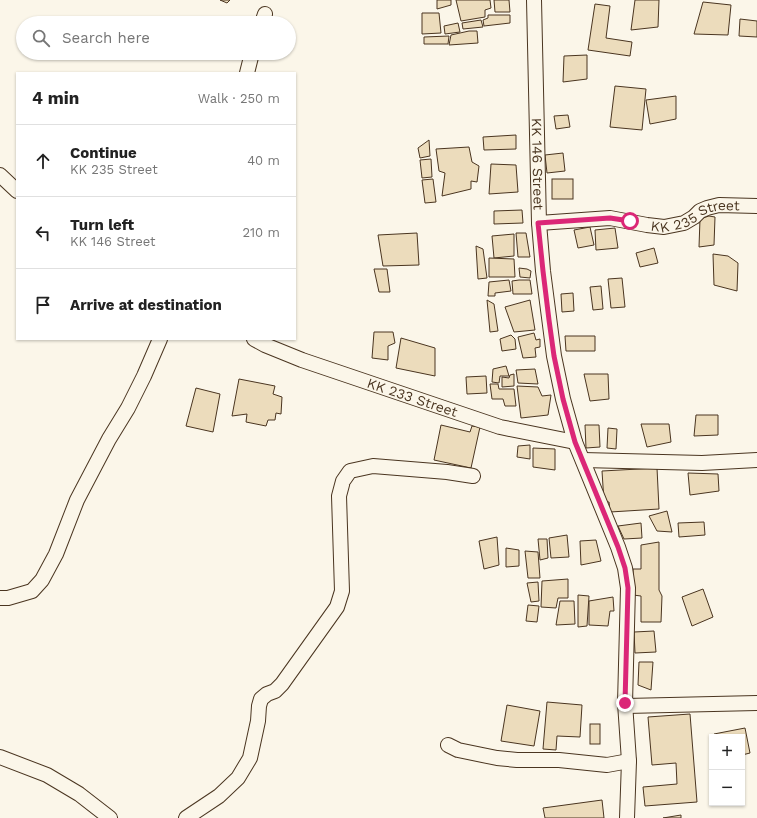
<!DOCTYPE html>
<html lang="en">
<head>
<meta charset="utf-8">
<style>
  body { margin:0; font-family:"Work Sans",sans-serif; background:#f2f2f2; color:#222 }
  .controls { position:absolute; right:12px; bottom:12px; display:grid; overflow:hidden; border-radius:0px; box-shadow:0 1px 3px #0004 }
  .controls button { width:36px; height:36px; display:grid; place-items:center; padding:0; border:0; border-bottom:1px solid #e0e0e0; background:#fff; color:#222; font:20px sans-serif }
  .stop { position:absolute; width:12px; height:12px; margin:-9px; border:3px solid #db2777; border-radius:50%; background:#fff }
  .stop.end { background:#db2777; border-color:#fff; box-shadow:0 1px 4px #0008 }
  .list { margin:0; padding:0; list-style:none }
  h2 { display:flex; justify-content:space-between; align-items:center; height:52px; margin:0; padding:0 16px; font-size:17px }
  h2 small { font-size:13px; font-weight:400; color:#767676 }
  .list li { display:grid; grid-template-columns:26px 1fr auto; gap:12px; align-items:center; box-sizing:border-box; height:72px; padding:0 16px; border-top:1px solid #e0e0e0 }
  .list b { display:block; font-size:15px; white-space:nowrap }
  .list p { margin:0; font-size:13px; white-space:nowrap; color:#767676 }
  .list em { font-size:13px; font-style:normal; color:#767676 }
  .icon { flex:none; width:22px; height:22px; fill:none; stroke:currentColor; stroke-width:2; stroke-linecap:round; stroke-linejoin:round }
  .map { position:relative; flex:none; width:757px; height:818px; overflow:hidden }
  .search { position:absolute; background:#fff; box-shadow:0 1px 3px #0004; left:16px; top:16px; width:280px; height:44px; display:flex; align-items:center; gap:10px; box-sizing:border-box; padding:0 14px; border-radius:22px; color:#767676; font-size:15px }
  .panel { position:absolute; background:#fff; box-shadow:0 1px 3px #0004; left:16px; top:72px; width:280px; height:268px; border-radius:0px }
  .map>svg:first-child { display:block }
</style>
</head>
<body>
<div class="map">
<svg width="757" height="818" viewBox="0 0 757 818">
  <rect width="100%" height="100%" fill="#fbf6e9"/>
  <!-- building -->
  <g fill="#ecdcbc" stroke="#4a3520">
    <polygon points="220,0 230,0 227,3"/>
    <polygon points="437,0 451,0 451,5 437,9"/>
    <polygon points="456,0 490,0 491,8 485,10 485,17 461,21"/>
    <polygon points="494,0 509,0 510,12 495,12"/>
    <polygon points="635,0 659,0 658,27 631,30"/>
    <polygon points="703,2 731,5 728,35 694,34"/>
    <polygon points="595,4 610,6 606,38 632,42 630,56 588,50"/>
    <polygon points="422,13 439,13 441,33 422,34"/>
    <polygon points="488,15 510,15 510,23 484,26 483,20 488,18"/>
    <polygon points="740,19 757,21 757,37 739,36"/>
    <polygon points="481,20 483,27 463,29 462,23"/>
    <polygon points="458,23 460,32 445,34 444,26"/>
    <polygon points="469,31 477,31 478,43 449,45 451,35"/>
    <polygon points="449,36 448,44 424,44 424,37"/>
    <polygon points="587,55 587,79 563,82 564,56"/>
    <polygon points="615,86 646,89 642,130 610,127"/>
    <polygon points="676,96 676,119 650,124 646,100"/>
    <polygon points="568,115 570,127 556,129 554,116"/>
    <polygon points="516,135 516,149 484,150 483,137"/>
    <polygon points="429,140 430,156 420,158 418,148"/>
    <polygon points="469,147 472,162 479,166 477,182 471,181 471,189 442,196 445,173 439,171 436,149"/>
    <polygon points="563,153 565,171 547,173 545,155"/>
    <polygon points="431,159 432,177 422,178 420,160"/>
    <polygon points="491,164 516,165 518,192 489,194"/>
    <polygon points="433,179 436,202 425,203 422,180"/>
    <rect x="552" y="179" width="21" height="20"/>
    <polygon points="522,210 523,223 494,224 494,211"/>
    <polygon points="709,216 715,217 714,245 699,247 700,219"/>
    <polygon points="590,227 594,245 578,248 574,230"/>
    <polygon points="615,228 618,248 596,250 595,230"/>
    <polygon points="417,233 419,265 383,266 378,235"/>
    <polygon points="516,233 526,233 530,257 518,257"/>
    <polygon points="514,234 514,256 494,258 492,236"/>
    <polygon points="476,246 483,249 487,278 478,279"/>
    <polygon points="654,248 658,263 640,267 636,253"/>
    <polygon points="713,254 728,256 738,263 737,291 714,285"/>
    <polygon points="489,258 514,259 515,277 489,277"/>
    <polygon points="519,268 527,269 531,271 530,278 520,277"/>
    <polygon points="374,269 387,269 390,292 379,292"/>
    <polygon points="622,278 625,307 611,308 608,279"/>
    <polygon points="509,280 511,291 495,293 495,296 488,296 489,282"/>
    <polygon points="519,280 530,280 532,294 513,294 512,281"/>
    <polygon points="601,286 603,309 593,310 590,287"/>
    <polygon points="573,293 574,311 562,312 561,294"/>
    <polygon points="487,300 494,304 498,331 490,332"/>
    <polygon points="530,300 535,330 514,332 505,307"/>
    <polygon points="374,332 393,332 395,343 388,346 388,360 372,358"/>
    <polygon points="534,333 536,340 540,339 540,347 535,348 536,357 523,358 518,337"/>
    <polygon points="511,335 515,339 516,349 502,351 500,339"/>
    <polygon points="565,336 595,336 595,351 566,351"/>
    <polygon points="401,338 435,348 435,376 396,368"/>
    <polygon points="506,366 509,376 500,376 499,383 492,382 493,369"/>
    <polygon points="535,369 538,384 518,383 516,370"/>
    <polygon points="514,374 514,386 502,387 502,377 509,378 510,375"/>
    <polygon points="584,374 608,374 609,399 590,401"/>
    <polygon points="486,376 487,393 467,394 466,377"/>
    <polygon points="239,379 275,386 273,394 282,397 281,414 276,413 275,420 268,420 266,426 246,422 247,414 232,416"/>
    <polygon points="490,384 498,384 499,389 514,389 516,406 505,406 503,399 492,399"/>
    <polygon points="517,386 538,387 542,396 551,395 548,415 521,418"/>
    <polygon points="196,388 220,394 213,432 186,426"/>
    <polygon points="696,415 718,415 718,435 694,436"/>
    <polygon points="641,424 669,424 671,442 647,447"/>
    <polygon points="441,425 470,432 472,426 480,427 471,468 434,460"/>
    <polygon points="585,425 599,425 600,447 586,448"/>
    <polygon points="608,428 617,429 616,449 607,448"/>
    <polygon points="530,445 530,459 517,457 518,446"/>
    <polygon points="533,448 555,449 555,470 533,467"/>
    <polygon points="657,468 659,509 610,512 609,502 604,502 602,471"/>
    <polygon points="688,473 718,474 719,491 690,495"/>
    <polygon points="667,511 672,532 657,531 649,516"/>
    <polygon points="704,522 705,535 679,537 678,523"/>
    <polygon points="641,523 642,538 624,539 618,526"/>
    <polygon points="567,535 569,557 551,558 549,538"/>
    <polygon points="497,537 499,565 484,569 479,541"/>
    <polygon points="538,539 547,539 548,558 540,560"/>
    <polygon points="596,540 601,561 581,565 580,541"/>
    <polygon points="659,542 659,590 662,596 661,622 641,622 641,596 633,595 633,569 641,569 641,545"/>
    <polygon points="506,548 519,550 519,566 506,567"/>
    <polygon points="525,551 538,552 540,578 528,578"/>
    <polygon points="568,579 568,598 558,598 556,608 541,607 542,581"/>
    <polygon points="538,582 539,601 531,602 527,583"/>
    <polygon points="703,589 713,617 692,626 682,597"/>
    <polygon points="578,595 589,596 587,626 578,627"/>
    <polygon points="613,597 614,611 610,611 608,626 589,625 589,601"/>
    <polygon points="560,601 574,601 575,624 556,625"/>
    <polygon points="528,605 539,606 537,622 526,621"/>
    <polygon points="654,631 656,652 635,653 634,632"/>
    <polygon points="639,662 653,662 651,690 638,685"/>
    <polygon points="547,702 582,705 580,737 557,736 556,750 543,749"/>
    <polygon points="507,705 540,711 534,746 501,741"/>
    <polygon points="690,714 697,802 645,806 643,787 677,784 676,763 652,765 648,717"/>
    <rect x="590" y="724" width="10" height="20"/>
    <polygon points="745,728 750,753 742,755 742,737 715,737 714,734"/>
    <polygon points="602,800 604,818 545,818 543,808"/>
    <polygon points="681,815 681,818 663,818"/>
  </g>
  <g fill="none" stroke-linecap="round" stroke-linejoin="round">
    <!-- street casing -->
    <g stroke="#4a3520" stroke-width="16">
      <g id="street">
        <path id="s1" d="M 534,0 L 539,223 L 543,271 L 554,356 L 563,399 L 575,442 L 618,547 L 625,568 L 628,588 L 625,703 L 629,761 L 627,818"/>
        <polyline points="262,23 265,14"/>
        <polyline points="247,73 252,53"/>
        <polyline points="0,175 17,191"/>
        <path id="s2" d="M 539,223 L 610,218 L 647,225 L 664,227 L 684,223 L 694,217 L 700,211 L 707,208 L 719,205 L 757,206"/>
        <path id="s3" d="M 254,339 L 265,345 L 302,360 L 500,427 L 575,442"/>
        <polyline points="583,460 702,463 757,460"/>
        <polyline points="0,598 8,598 32,591 42,580 56,554 77,500 109,439 128,408 144,376 160,339"/>
        <polyline points="626,706 757,703"/>
        <polyline points="448,745 458,750 497,758 517,760 559,760 607,765 629,761"/>
        <polyline points="0,757 47,775 79,794 110,818"/>
        <polyline points="186,818 219,796 238,778 250,758 258,721 259,706 261,699 267,694 275,691 282,684 337,607 342,591 339,496 343,481 350,471 373,466 447,472 473,476"/>
      </g>
    </g>
    <!-- street -->
    <use href="#street" stroke="#fbf6e9" stroke-width="14"/>
  </g>
  <g fill="none" stroke-linecap="round" stroke-linejoin="round">
    <!-- route -->
    <polyline stroke="#db2777" stroke-width="5" points="625,703 628,588 625,568 618,547 575,442 563,399 554,356 549,320 543,271 538,223 610,218 630,221"/>
  </g>
  <g text-anchor="middle" stroke-width="3" stroke-linejoin="round" paint-order="stroke">
    <!-- street labels -->
    <g font-size="14" fill="#4a3520" stroke="#fbf6e9">
      <text dy="5" stroke="none"><textPath href="#s1" startOffset="164">KK 146 Street</textPath></text>
      <text dy="5" stroke="none"><textPath href="#s2" startOffset="160">KK 235 Street</textPath></text>
      <text dy="5" stroke="none"><textPath href="#s3" startOffset="169">KK 233 Street</textPath></text>
    </g>
  </g>
</svg>
<div class="controls">
<button>+</button>
<button>−</button>
</div>
<div class="stop" style="left:630px;top:221px"></div>
<div class="stop end" style="left:625px;top:703px"></div>
<div class="search"><svg class="icon" aria-label="search" viewBox="0 0 24 24"><circle cx="10" cy="10" r="6"/><path d="M15 15l6 6"/></svg>Search here</div>
<section class="panel">
<h2>4 min<small>Walk · 250 m</small></h2>
<ul class="list">
<li><svg class="icon" aria-label="ahead" viewBox="0 0 24 24"><path d="M12 20V5M6 11l6-6 6 6"/></svg><div><b>Continue</b><p>KK 235 Street</p></div><em>40 m</em></li>
<li><svg class="icon" aria-label="left" viewBox="0 0 24 24"><path d="M17 20v-9H6M10 6l-5 5 5 5"/></svg><div><b>Turn left</b><p>KK 146 Street</p></div><em>210 m</em></li>
<li><svg class="icon" aria-label="arrive" viewBox="0 0 24 24"><path d="M6 21V4h12l-3 4 3 4H6"/></svg><div><b>Arrive at destination</b></div></li>
</ul>
</section>
</div>
</body>
</html>
